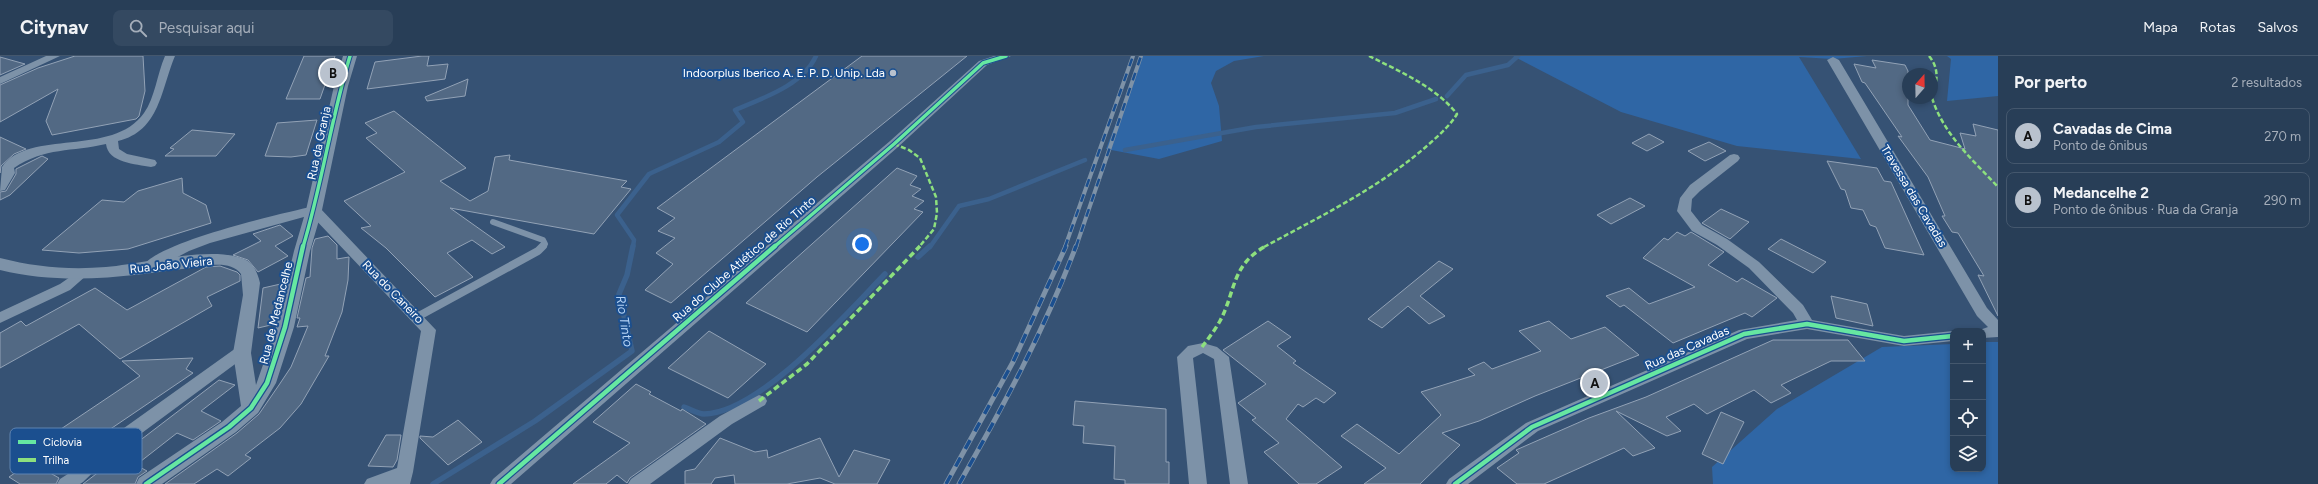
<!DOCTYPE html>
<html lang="pt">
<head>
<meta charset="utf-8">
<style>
  body { margin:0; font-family:Figtree,sans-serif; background:#344961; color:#f1f3f6 }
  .controls { position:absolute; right:12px; bottom:12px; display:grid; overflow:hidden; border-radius:8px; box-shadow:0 2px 6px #0003 }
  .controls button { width:36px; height:36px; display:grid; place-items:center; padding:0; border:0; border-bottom:1px solid #44576d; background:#283e57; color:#f1f3f6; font:20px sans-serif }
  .compass { position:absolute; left:1902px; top:12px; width:36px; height:36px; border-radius:50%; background:#283e57; box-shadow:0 2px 6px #0003; rotate:20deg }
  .you { position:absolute; left:862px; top:188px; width:14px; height:14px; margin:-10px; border:3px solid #fff; border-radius:50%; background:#1a73e8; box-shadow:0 0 0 6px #1a73e833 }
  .badge { display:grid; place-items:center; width:26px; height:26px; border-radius:50%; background:#b9c2ce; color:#111; font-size:13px; font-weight:700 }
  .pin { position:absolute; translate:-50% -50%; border:2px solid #fff; box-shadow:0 1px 4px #0006 }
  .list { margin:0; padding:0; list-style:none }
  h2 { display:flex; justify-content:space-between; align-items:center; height:52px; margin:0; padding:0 16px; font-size:17px }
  h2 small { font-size:13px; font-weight:400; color:#a5aeba }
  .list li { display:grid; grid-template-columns:26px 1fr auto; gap:12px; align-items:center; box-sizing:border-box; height:56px; margin:0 8px 8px; padding:0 8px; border:1px solid #44576d; border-radius:8px }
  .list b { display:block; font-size:15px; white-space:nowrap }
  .list p { margin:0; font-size:13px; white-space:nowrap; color:#a5aeba }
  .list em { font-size:13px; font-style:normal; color:#a5aeba }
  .icon { flex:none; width:22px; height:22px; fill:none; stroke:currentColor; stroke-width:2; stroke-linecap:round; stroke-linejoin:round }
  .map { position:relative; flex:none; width:1998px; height:428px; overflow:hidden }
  header { display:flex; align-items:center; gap:24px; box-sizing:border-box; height:56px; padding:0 20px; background:#283e57; border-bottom:1px solid #44576d }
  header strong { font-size:19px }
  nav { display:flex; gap:22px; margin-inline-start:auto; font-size:14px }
  .search { width:280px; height:36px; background:#344961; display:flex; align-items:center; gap:10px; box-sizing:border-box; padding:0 14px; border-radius:8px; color:#a5aeba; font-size:15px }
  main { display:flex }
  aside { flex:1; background:#283e57 }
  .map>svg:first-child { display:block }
</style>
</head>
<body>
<header>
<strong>Citynav</strong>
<div class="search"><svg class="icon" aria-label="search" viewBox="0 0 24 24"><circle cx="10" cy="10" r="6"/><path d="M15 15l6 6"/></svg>Pesquisar aqui</div>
<nav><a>Mapa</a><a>Rotas</a><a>Salvos</a></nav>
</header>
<main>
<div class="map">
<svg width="1998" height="428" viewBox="0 0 1998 428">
  <rect width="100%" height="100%" fill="#365274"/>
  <!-- green -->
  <g fill="#2f66a5">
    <polygon points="1142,0 1264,0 1234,5 1216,15 1211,27 1219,50 1222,85 1159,103 1106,93"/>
    <polygon points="1513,0 1867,0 1833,3 1799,1 1861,103 1737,90 1621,56"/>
    <polygon points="1947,0 1998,0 1998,40 1947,45 1951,3"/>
    <polygon points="1983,286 1998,286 1998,428 1713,428 1712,411 1777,353 1882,291 1953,288 1953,413 1983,413"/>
  </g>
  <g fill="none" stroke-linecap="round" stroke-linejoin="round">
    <!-- stream-far1 -->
    <g stroke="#3b618d" stroke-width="4.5">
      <polyline points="1447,40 1466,19 1508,9 1518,0"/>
      <polyline points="1125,94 1256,71 1395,57 1436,43"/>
      <path d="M 633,191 L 634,184 L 617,159 L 649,118 L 719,86 L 743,66 L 735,54 C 763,42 803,29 816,0"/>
      <polyline points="930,191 959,150 989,143 1085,104"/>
    </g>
    <!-- stream -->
    <g stroke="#3b618d" stroke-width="5.5">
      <polyline points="918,201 930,190"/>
      <path d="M 684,351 C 690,353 698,358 704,358 C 760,357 847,257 885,218"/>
      <polyline points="433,428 535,365 632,295 619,238 627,219 633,190"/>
    </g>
  </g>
  <!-- building -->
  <g fill="#526984" stroke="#92a2b6">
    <polygon points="75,0 143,0 145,35 139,60 136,63 52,79 46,65 58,33 0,66 0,29 38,12"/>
    <polygon points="304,0 335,0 320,43 286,43"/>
    <polygon points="422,0 429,0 427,10 448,8 445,23 367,33 375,6"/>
    <polygon points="862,0 967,0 817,121 671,247 645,234 673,208 656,197 675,182 658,175 675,162 657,152"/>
    <polygon points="0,1 25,8 0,19"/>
    <polygon points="1872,4 1905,9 1908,15 1908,49 1930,84 1965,93 1960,77 1976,80 1973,68 1998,74 1998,260 1978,219 1984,220 1958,177 1952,176 1942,160 1945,160 1928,121 1898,80 1902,81 1865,27 1862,26 1854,8 1876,12"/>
    <polygon points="468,23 465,40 427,45 425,41"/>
    <polygon points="394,55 466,112 440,125 470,145 488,135 495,101 510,99 509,104 627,125 621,131 631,133 594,178 450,152 505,191 492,198 472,184 447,197 473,221 435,241 386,192 361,172 371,170 344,145 405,116 366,82 377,77 365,67"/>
    <polygon points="317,64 306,99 291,101 265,100 277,67"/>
    <polygon points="192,74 235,78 216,100 165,100 174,93 170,92"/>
    <polygon points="1649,78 1664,86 1647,95 1632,87"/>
    <polygon points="0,81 26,93 14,98 1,110 0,117"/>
    <polygon points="1709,86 1726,95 1705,105 1688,95"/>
    <polygon points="42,100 48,103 10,139 0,144 0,136 6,135 16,118 16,113"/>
    <polygon points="1827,105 1877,112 1884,125 1891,126 1924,199 1885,192 1876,171 1870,169 1863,154 1851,152 1845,134 1841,133"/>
    <polygon points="897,112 917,120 910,129 921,133 912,140 924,145 914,153 923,156 807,276 746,247"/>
    <polygon points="182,122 183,137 206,149 211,167 128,193 79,197 42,194 102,144 124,146 138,135"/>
    <polygon points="1630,142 1645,150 1611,168 1597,159"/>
    <polygon points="1721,153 1749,166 1730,183 1702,167"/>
    <polygon points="280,169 293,180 275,190 288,200 258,216 248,204 233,199 261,185 253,178"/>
    <polygon points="1677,176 1685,180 1691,176 1724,196 1708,209 1737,226 1742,222 1777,242 1752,261 1745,257 1673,287 1624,249 1620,251 1606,240 1629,232 1649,248 1695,231 1643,202 1664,182 1668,184"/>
    <polygon points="328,180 337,189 337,203 349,201 348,224 342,256 325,300 329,300 301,348 280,372 245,399 251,402 228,420 217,413 194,428 165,428 237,377 259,358 279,329 291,311 308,270 297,271 300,262 297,262 306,222 310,221 312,192 315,183"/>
    <polygon points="1781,183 1826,206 1813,217 1768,193"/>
    <polygon points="1439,205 1453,213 1420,240 1445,260 1429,268 1408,250 1382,272 1368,263"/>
    <polygon points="220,210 237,216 240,219 240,225 207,241 212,250 120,303 79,268 0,312 0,277 21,265 26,270 95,232 127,254 206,211"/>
    <polygon points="285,227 275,268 258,272 263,232"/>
    <polygon points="1831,240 1867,248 1873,270 1836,262"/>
    <polygon points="1268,265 1291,281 1277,290 1296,305 1293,307 1336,337 1324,347 1316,342 1303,351 1298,348 1286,363 1342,411 1316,428 1299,428 1264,396 1279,387 1252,364 1256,362 1238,347 1266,328 1223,294"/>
    <polygon points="1549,265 1571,283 1605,271 1639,299 1535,340 1479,365 1442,377 1460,389 1420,428 1364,428 1386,412 1341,380 1357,368 1399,398 1441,359 1421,336 1475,319 1468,313 1484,306 1492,313 1541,295 1519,275"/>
    <polygon points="709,275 766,308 728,342 668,312"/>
    <polygon points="1773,284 1848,284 1865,305 1831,305 1781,329 1791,337 1771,347 1754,334 1707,358 1694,348 1666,361 1681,375 1667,380 1616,355 1655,392 1633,400 1624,392 1544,428 1517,428 1497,412 1519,397 1516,394 1589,362 1646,341"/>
    <polygon points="193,302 186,313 193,317 81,393 55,377 140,320 122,305"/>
    <polygon points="219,324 235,329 201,355 221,365 193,384 177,377 136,409 147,415 138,421 135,428 83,428"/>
    <polygon points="636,328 651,336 649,338 681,355 682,353 706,368 630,422 627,427 617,419 606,428 573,428 630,387 593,366"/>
    <polygon points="1075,345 1166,353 1166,406 1169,406 1169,428 1125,428 1125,424 1114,423 1115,390 1083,387 1084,370 1073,369"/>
    <polygon points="1721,356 1744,366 1723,408 1702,398"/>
    <polygon points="458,364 482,386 448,409 420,382 420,380 433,381"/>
    <polygon points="386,379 401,379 397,404 393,411 368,410"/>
    <polygon points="720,382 755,396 767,394 768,402 820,382 839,421 854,394 890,404 877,428 835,428 820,422 787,428 735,428 734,419 715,422 711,428 685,428 685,415 695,413"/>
    <polygon points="31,406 59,422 56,428 20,428 9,421"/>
  </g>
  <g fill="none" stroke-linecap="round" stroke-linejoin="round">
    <!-- service-far1 -->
    <polyline stroke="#7d92a8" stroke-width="6" points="493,166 543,184 545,188 542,191"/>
    <!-- service -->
    <polyline stroke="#7d92a8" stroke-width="8" points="417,261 538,195 543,190"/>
    <!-- minor -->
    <g fill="#7d92a8" fill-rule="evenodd">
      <polygon points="46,0 60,0 0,28 0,21"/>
      <path d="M 165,0 L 175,0 C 161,33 160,75 118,85 L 119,93 L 127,98 L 155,104 L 157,107 L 155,110 L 151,111 C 136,108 108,107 106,88 C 72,96 45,91 14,112 L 15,117 L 5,134 L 0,135 L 2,111 C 29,72 112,102 144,57 C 155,42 157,18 165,0 Z"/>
      <polygon points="994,0 1011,0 987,9 898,91 511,428 490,428 493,423 890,85 979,5"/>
      <polygon points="1833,1 1839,4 1987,252 1998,264 1998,281 1983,282 1983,275 1977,275 1988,271 1977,260 1827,4"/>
      <polygon points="1734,98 1738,99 1740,102 1738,105 1700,135 1692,143 1691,155 1702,169 1727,183 1759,206 1803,249 1812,264 1904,280 1953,275 1953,285 1904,290 1807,273 1747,283 1538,375 1468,428 1446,428 1449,423 1526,367 1739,274 1797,264 1793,257 1749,212 1717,189 1692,175 1677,155 1680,142 1690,129 1730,99"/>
      <path d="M 314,150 L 319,151 L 436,274 L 413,416 L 410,428 L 364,428 L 367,423 L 397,412 L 421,275 L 311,159 L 210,187 L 189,195 L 149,216 L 142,211 C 158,185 281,158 314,150 Z"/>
      <polygon points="80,214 85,216 87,219 70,234 0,267 0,256 60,228"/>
      <polygon points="1203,287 1217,291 1229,301 1248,428 1230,428 1214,303 1203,297 1193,302 1207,428 1189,428 1177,301 1188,290"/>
      <polygon points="241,291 246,292 249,296 246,300 108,402 83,426 80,428 57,428 60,423 71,416 96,392 236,292"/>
      <polygon points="759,339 765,341 767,345 765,349 732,368 650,428 628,428 631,423 720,360"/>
    </g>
    <!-- tertiary -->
    <path fill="#7d92a8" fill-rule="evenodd" d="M 343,0 L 357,0 L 348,30 L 322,154 L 310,195 L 294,271 L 276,327 L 258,357 L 236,376 L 162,428 L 136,428 L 139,422 L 222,366 L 241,350 L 233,297 L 243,239 L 241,218 C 233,207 217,208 205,210 C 134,219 71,231 0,214 L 0,202 C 35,211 69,214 106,211 C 143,208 211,189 244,203 C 254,207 258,218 260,227 L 251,297 L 256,329 L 276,271 L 294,195 L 306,154 L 334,30 Z"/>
    <!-- rail-far1 casing -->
    <g stroke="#7e92a7" stroke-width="4">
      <g id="rail-far1">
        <polyline points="1065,191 1133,0"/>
        <polyline points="1076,191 1141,0"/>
      </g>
    </g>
    <!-- rail casing -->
    <g stroke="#7e92a7" stroke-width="5">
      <g id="rail">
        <polyline points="946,428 1013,306 1066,190"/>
        <path d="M 959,428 C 1003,351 1045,273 1076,190"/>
      </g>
    </g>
    <!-- rail-far1 -->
    <use href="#rail-far1" stroke="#1b4f8f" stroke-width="2.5" stroke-dasharray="8" stroke-linecap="butt"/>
    <!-- rail -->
    <use href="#rail" stroke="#1b4f8f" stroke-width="3.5" stroke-dasharray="10" stroke-linecap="butt"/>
    <!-- quiet-far1 -->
    <g stroke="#8de07e" stroke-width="2.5" stroke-dasharray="5 2.5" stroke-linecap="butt">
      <path d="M 1929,0 C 1940,13 1937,26 1932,41"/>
      <path d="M 1932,42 C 1944,79 1972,103 1998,131"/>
      <polyline points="894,88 909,94 920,102 936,141 937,157 934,173 919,191"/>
      <path d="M 1264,191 C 1321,160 1379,132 1428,89 C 1439,79 1449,71 1457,58 C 1436,31 1399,15 1369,0"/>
    </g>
    <!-- quiet -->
    <g stroke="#8de07e" stroke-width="3.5" stroke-dasharray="6 3.5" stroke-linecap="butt">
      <path d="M 1202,291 C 1208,283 1215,274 1220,265 C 1236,235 1231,209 1266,190"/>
      <polyline points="759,345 807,308 920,190"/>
    </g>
    <!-- cycleway-far1 casing -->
    <g stroke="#1b4f8f" stroke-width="5.5">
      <g id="cycleway-far1">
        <path d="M 303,191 C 322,128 331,63 350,0"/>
        <polyline points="774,191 894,88 983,7 1006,0"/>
      </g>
    </g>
    <!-- cycleway casing -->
    <g stroke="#1b4f8f" stroke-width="7">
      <g id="cycleway">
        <polyline points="146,428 229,371 251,352 267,327 285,271 303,190"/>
        <polyline points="499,428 775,190"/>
        <polyline points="1455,428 1532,371 1744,278 1807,268 1904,285 1953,280"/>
      </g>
    </g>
    <!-- cycleway-far1 -->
    <use href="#cycleway-far1" stroke="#66e7a1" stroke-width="3.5"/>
    <!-- cycleway -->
    <use href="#cycleway" stroke="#66e7a1" stroke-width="4.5"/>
  </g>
  <!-- markers -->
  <circle fill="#b9c2ce" stroke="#1b4f8f" stroke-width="1.5" cx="893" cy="17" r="4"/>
  <g text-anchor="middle" stroke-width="4" stroke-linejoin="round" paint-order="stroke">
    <!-- poi labels -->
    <g font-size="12" fill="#fff" stroke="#1b4f8f" text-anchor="end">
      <text x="885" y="21">Indoorplus Iberico A. E. P. D. Unip. Lda</text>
    </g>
    <!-- street labels -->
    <g font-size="12" fill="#fff" stroke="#1b4f8f">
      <text transform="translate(319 87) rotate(-78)" y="4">Rua da Granja</text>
      <text transform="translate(1914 140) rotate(59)" y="4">Travessa das Cavadas</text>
      <text transform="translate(744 203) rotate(-41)" y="4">Rua do Clube Atlético de Rio Tinto</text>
      <text transform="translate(171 209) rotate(-6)" y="4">Rua João Vieira</text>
      <text transform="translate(393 236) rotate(46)" y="4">Rua do Caneiro</text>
      <text transform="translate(276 257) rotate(-76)" y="4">Rua de Medancelhe</text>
      <text transform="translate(1687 292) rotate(-24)" y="4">Rua das Cavadas</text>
    </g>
    <!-- water labels -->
    <g font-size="13" font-style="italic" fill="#b5d3f5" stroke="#1b4f8f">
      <text transform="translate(625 265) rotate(81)" y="5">Rio Tinto</text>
    </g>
  </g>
  <!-- legend -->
  <rect x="10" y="372" width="132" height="46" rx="6" fill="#1b4f8f" stroke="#5f84b1" stroke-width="1"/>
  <rect x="18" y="384" width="18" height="4" fill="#66e7a1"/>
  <rect x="18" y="402" width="18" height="4" fill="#8de07e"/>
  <g font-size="11" fill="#fff">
    <text x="43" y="390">Ciclovia</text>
    <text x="43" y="408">Trilha</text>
  </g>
</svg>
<div class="controls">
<button>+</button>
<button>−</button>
<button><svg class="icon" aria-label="locate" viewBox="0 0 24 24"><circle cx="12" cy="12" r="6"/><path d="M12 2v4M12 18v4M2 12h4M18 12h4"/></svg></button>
<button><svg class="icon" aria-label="layers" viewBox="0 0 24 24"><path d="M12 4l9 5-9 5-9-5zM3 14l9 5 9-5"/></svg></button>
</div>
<svg class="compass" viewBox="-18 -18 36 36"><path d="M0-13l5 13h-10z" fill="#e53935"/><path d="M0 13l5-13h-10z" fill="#a5aeba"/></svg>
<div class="you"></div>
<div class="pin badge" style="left:1595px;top:327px">A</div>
<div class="pin badge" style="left:333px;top:17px">B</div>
</div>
<aside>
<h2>Por perto<small>2 resultados</small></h2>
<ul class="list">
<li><span class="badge">A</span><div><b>Cavadas de Cima</b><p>Ponto de ônibus</p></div><em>270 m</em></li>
<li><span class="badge">B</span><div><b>Medancelhe 2</b><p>Ponto de ônibus · Rua da Granja</p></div><em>290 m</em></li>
</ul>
</aside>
</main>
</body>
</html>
